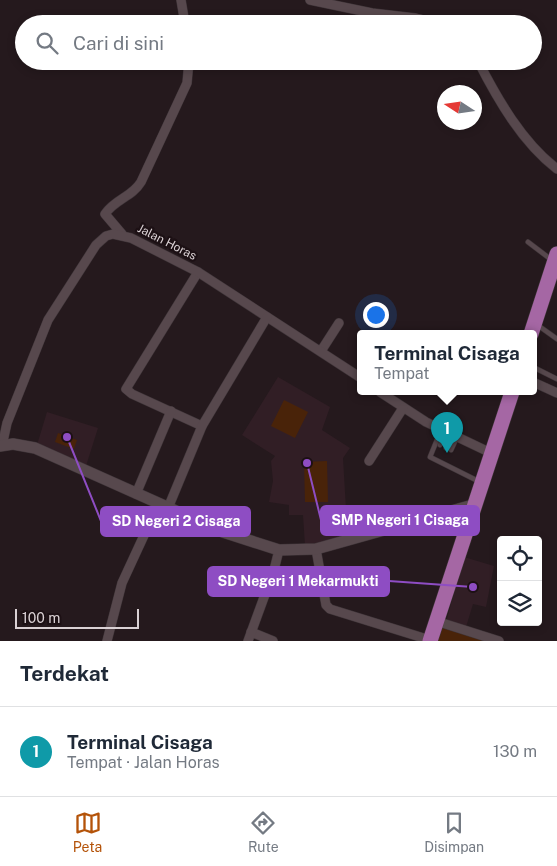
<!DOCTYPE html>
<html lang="id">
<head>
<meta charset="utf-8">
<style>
  body { margin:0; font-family:"Public Sans",sans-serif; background:#f6f6f7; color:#1f2937 }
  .controls { position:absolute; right:15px; bottom:15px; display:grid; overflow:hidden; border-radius:5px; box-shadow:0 2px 8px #0003 }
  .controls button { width:45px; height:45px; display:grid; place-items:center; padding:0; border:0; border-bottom:1px solid #e0e1e3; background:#fff; color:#1f2937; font:25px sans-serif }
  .compass { position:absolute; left:437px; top:85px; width:45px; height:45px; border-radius:50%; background:#fff; box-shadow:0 2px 8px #0003; rotate:282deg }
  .scale { position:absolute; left:15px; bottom:12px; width:124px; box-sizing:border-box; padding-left:5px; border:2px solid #dad1d4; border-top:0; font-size:14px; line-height:18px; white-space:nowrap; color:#dad1d4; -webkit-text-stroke:4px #1c1014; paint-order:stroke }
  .you { position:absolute; left:375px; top:314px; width:18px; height:18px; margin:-12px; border:4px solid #fff; border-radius:50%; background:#1a73e8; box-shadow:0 0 0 8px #1a73e833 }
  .badge { display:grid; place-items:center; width:32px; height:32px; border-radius:50%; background:#b45309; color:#fff; font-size:16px; font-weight:700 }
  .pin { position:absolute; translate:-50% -41px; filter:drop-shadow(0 1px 2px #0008) }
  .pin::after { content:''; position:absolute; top:26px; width:18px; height:15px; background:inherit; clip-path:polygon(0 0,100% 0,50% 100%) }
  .popup { position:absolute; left:357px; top:330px; width:180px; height:65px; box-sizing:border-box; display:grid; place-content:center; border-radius:5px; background:#fff; filter:drop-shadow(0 1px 4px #0005); font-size:16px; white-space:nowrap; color:#747a83 }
  .popup b { font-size:19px; color:#1f2937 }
  .popup::after { content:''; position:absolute; left:50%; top:100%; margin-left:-10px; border:10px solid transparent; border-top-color:#fff }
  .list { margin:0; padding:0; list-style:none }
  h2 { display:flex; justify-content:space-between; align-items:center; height:65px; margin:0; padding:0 20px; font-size:21px }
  h2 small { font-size:16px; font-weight:400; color:#747a83 }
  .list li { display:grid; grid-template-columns:32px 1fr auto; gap:15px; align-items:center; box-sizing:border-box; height:90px; padding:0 20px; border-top:1px solid #e0e1e3 }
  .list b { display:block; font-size:19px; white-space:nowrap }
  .list p { margin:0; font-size:16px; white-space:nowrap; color:#747a83 }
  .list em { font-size:16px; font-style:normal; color:#747a83 }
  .icon { flex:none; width:28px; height:28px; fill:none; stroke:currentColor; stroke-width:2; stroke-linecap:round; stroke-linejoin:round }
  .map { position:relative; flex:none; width:557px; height:641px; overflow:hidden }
  .search { position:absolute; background:#fff; box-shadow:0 2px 8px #0003; left:15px; right:15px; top:15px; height:55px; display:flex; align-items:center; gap:12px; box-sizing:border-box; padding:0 18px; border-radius:28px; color:#747a83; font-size:19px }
  .sheet { height:155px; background:#fff }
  nav { display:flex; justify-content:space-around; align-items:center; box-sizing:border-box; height:70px; border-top:1px solid #e0e1e3; background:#fff; font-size:14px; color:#747a83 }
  nav a { display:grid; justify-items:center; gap:2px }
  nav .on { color:#b45309 }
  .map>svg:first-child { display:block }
</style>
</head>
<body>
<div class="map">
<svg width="557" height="641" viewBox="0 0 557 641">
  <rect width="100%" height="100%" fill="#25191d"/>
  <!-- built -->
  <g fill="#311e25">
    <polygon points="278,377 330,407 322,430 350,448 343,458 346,509 344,523 346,538 305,546 303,515 289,515 289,505 269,502 273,481 271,461 275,456 242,435"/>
    <polygon points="47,412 98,428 86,466 37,445"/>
    <polygon points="464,557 494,566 486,607 473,604 466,627 446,622"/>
  </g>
  <!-- green -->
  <g fill="#492309">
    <polygon points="284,400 308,412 295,438 271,426"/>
    <polygon points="58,433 77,440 74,449 55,442"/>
    <polygon points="327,461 328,502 305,502 304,462"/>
    <polygon points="441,624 490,641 436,641"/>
  </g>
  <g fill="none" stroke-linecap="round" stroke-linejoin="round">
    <!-- lane casing -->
    <g stroke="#3f3539" stroke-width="5.5">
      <g id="lane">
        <polyline points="528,242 553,261"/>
        <polyline points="536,324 557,339"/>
        <polyline points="533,367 557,379"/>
        <polyline points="441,430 430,457 480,482"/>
        <polyline points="440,445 446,432"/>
        <polyline points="446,448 451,435"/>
        <polyline points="451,450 457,437"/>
      </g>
    </g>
    <!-- street casing -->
    <g stroke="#3f3539" stroke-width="10">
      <g id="street">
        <polyline points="181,0 185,24"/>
        <polyline points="310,0 372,13 415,18 441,24"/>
        <path d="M 478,61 C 498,100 522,142 557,169"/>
        <path d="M 122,234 L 105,214 C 115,199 132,197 141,182 L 187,83 L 189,61"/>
        <polyline points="198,272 126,389 132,394 202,426"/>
        <polyline points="321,351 339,323"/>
        <polyline points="533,382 557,393"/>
        <polyline points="380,392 426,422 491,453"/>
        <polyline points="2,446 7,423 48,320 96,245 106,236 113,234 131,238 198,272 361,378"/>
        <polyline points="369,461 403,408"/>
        <polyline points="136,494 171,411"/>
        <polyline points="168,508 202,426 267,317"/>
        <polyline points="316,549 326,605 330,609 430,640"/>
        <polyline points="436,621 499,641"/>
        <polyline points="251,632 273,641"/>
        <polyline points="107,641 122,583 159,503"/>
        <polyline points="248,641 274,570 279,550"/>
      </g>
    </g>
    <!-- secondary casing -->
    <g stroke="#3f3539" stroke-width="12">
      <polyline id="secondary" points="0,446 13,444 35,448 223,532 279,550 316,549 473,505"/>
    </g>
    <!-- highway casing -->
    <g stroke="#3f3539" stroke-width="16">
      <g id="highway">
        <polyline points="531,334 557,254"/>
        <polyline points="430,641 512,392"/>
      </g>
    </g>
    <!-- lane -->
    <use href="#lane" stroke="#57484d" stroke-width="4.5"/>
    <!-- street -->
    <use href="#street" stroke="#57484d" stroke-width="9"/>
    <!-- secondary -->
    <use href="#secondary" stroke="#57484d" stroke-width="11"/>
    <!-- highway -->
    <use href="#highway" stroke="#a567a4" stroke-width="15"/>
  </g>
  <g text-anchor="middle" stroke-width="4.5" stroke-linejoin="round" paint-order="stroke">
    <!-- street labels -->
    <g font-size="12" fill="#dad1d4" stroke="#1c1014">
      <text transform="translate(167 242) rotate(27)" y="4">Jalan Horas</text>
    </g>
  </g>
  <!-- callouts -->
  <path fill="none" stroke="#8e4dc3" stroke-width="2" d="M307 463L321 520M67 437L101 521M473 587L389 581"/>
  <g fill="#8e4dc3" stroke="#1c1014" stroke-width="2">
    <circle cx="307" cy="463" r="5"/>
    <circle cx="67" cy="437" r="5"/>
    <circle cx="473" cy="587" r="5"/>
  </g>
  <g fill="#8e4dc3" stroke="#8e4dc3" stroke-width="2">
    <rect x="321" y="506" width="158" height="29" rx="5"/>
    <rect x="101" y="507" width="149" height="29" rx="5"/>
    <rect x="208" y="567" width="181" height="29" rx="5"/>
  </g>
  <g font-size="14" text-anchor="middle" font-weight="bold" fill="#fff">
    <text x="400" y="525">SMP Negeri 1 Cisaga</text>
    <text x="176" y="526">SD Negeri 2 Cisaga</text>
    <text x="298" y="586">SD Negeri 1 Mekarmukti</text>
  </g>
</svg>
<div class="controls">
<button><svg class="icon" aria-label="locate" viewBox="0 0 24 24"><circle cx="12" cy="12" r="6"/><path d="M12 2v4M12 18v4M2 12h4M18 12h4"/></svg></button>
<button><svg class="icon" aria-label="layers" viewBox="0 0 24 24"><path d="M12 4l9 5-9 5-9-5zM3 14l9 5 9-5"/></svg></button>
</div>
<svg class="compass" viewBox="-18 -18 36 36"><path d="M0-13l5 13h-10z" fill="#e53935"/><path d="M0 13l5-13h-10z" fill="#747a83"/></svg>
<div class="scale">100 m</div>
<div class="you"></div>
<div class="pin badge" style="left:447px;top:453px;background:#0f9aa8">1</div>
<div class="popup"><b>Terminal Cisaga</b>Tempat</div>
<div class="search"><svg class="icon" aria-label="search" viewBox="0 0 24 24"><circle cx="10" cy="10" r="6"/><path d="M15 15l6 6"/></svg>Cari di sini</div>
</div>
<section class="sheet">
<h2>Terdekat<small></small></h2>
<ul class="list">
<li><span class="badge" style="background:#0f9aa8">1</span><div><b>Terminal Cisaga</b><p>Tempat · Jalan Horas</p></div><em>130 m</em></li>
</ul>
</section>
<nav>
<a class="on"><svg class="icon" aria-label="map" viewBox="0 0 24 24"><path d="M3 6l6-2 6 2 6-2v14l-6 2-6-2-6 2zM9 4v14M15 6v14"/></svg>Peta</a>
<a><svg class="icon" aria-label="directions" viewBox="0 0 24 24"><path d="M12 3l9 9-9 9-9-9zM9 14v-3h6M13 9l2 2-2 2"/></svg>Rute</a>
<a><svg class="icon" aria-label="saved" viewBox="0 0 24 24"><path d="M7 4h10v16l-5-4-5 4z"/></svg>Disimpan</a>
</nav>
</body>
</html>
